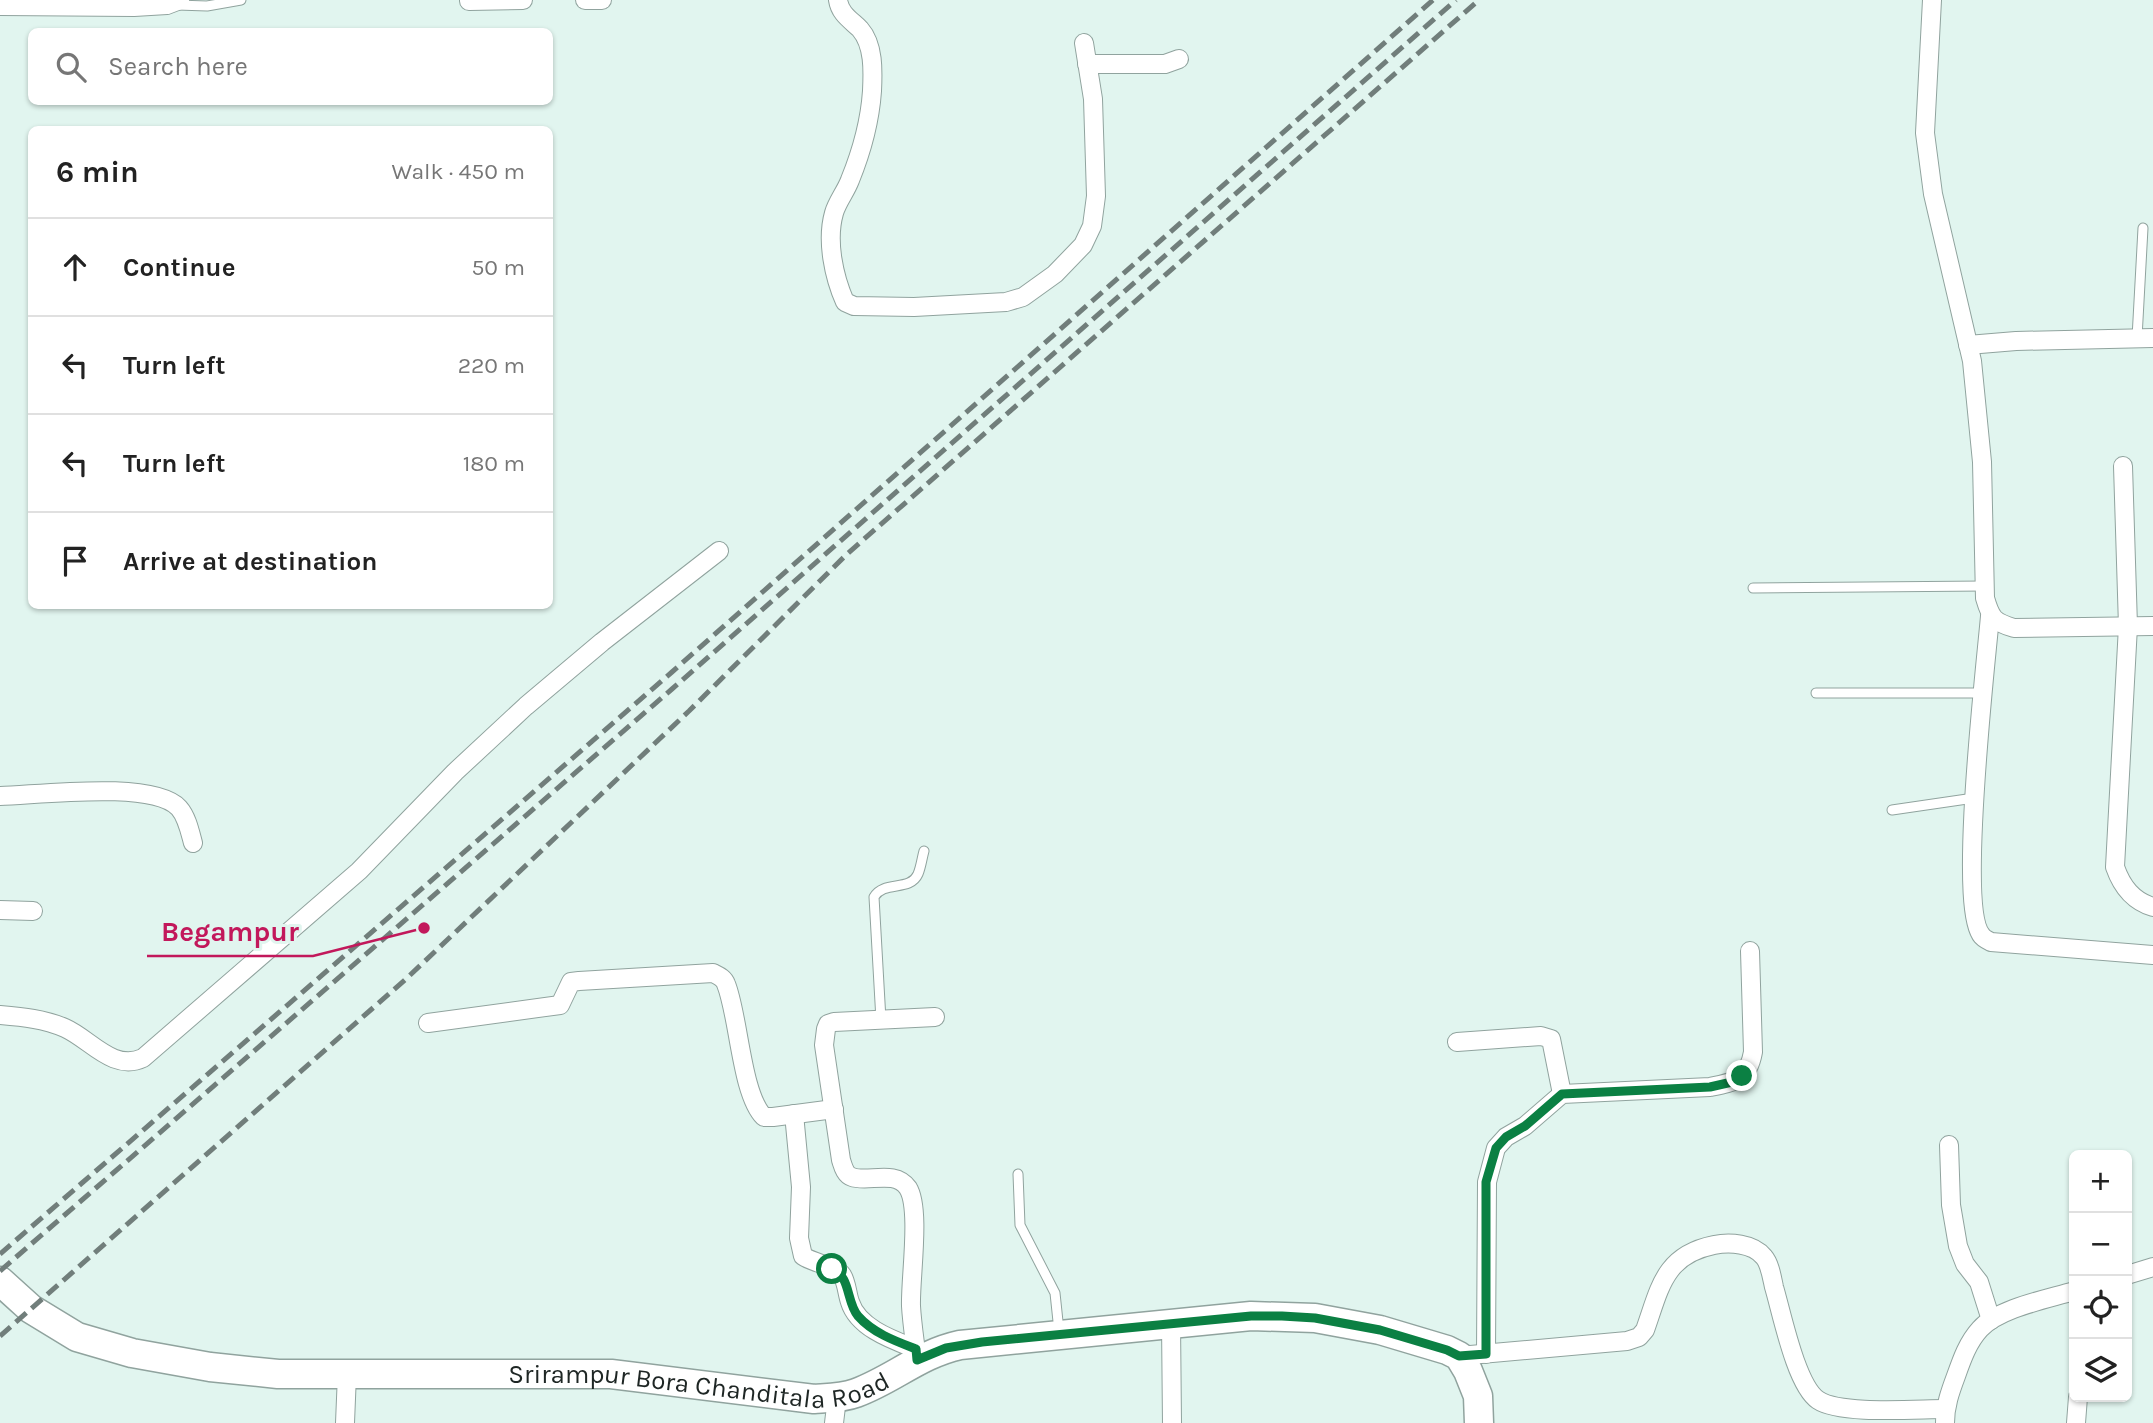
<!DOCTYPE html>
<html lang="en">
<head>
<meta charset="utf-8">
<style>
  body { margin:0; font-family:Karla,sans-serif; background:#f2f2f2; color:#222 }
  .controls { position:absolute; right:21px; bottom:21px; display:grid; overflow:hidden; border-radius:10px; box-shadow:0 2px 5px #0004 }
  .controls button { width:63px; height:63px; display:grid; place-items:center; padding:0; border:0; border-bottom:2px solid #e0e0e0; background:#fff; color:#222; font:35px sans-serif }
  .stop { position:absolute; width:21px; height:21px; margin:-16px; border:5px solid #0b8043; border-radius:50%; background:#fff }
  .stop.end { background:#0b8043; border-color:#fff; box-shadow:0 2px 7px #0008 }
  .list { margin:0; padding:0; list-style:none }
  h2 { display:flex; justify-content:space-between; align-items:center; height:91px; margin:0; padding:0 28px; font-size:30px }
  h2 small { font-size:23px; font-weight:400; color:#767676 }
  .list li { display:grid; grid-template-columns:46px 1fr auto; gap:21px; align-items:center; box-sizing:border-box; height:98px; padding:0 28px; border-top:2px solid #e0e0e0 }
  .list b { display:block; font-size:26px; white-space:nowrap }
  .list em { font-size:23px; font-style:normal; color:#767676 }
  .icon { flex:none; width:38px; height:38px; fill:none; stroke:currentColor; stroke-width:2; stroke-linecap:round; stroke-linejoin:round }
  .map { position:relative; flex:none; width:2153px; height:1423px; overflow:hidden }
  .search { position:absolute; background:#fff; box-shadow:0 2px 5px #0004; left:28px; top:28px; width:525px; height:77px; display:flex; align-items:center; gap:18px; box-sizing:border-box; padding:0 24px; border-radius:10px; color:#767676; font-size:26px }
  .panel { position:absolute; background:#fff; box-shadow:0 2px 5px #0004; left:28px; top:126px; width:525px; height:483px; border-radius:10px }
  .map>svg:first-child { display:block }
</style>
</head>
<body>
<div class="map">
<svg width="2153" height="1423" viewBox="0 0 2153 1423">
  <rect width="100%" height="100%" fill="#e1f5ef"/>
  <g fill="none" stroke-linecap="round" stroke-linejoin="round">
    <!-- lane casing -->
    <g stroke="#90a39e" stroke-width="11">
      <g id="lane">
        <polyline points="177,5 207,6 241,0"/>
        <polyline points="2137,338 2143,228"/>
        <polyline points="1753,588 1985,586"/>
        <polyline points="1816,693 1983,693"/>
        <polyline points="1892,810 1974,798"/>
        <path d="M 881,1020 L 874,897 C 884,880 910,892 918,874 C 921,867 922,858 924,851"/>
        <polyline points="1018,1174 1020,1225 1055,1293 1059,1331"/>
      </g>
    </g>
    <!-- street casing -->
    <g stroke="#90a39e" stroke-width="20">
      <g id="street">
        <polyline points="585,0 602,0"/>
        <path d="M 838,0 C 840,14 851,20 860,29 C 874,45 873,71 872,91 C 870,120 861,153 850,180 C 846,191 837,202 834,213 C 826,241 834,277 845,302 L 854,306 L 914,307 L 1006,302 L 1023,297 L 1055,274 L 1083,245 L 1092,226 L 1096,196 L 1093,99 L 1084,43"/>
        <path d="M 1932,0 L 1925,133 L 1933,194 L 1972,361 L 1982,462 L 1985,598 C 1991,619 1994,622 2014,628 L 2153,626"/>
        <polyline points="469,1 523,0"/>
        <polyline points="0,6 134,7 167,5 180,0"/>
        <polyline points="1087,64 1165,64 1179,59"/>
        <polyline points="1968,345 2016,341 2153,338"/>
        <path d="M 2123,466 L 2128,626 L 2115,867 C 2122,887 2133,901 2153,907"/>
        <path d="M 1990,616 C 1986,664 1957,908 1982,936 C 1983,938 1989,941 1991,942 L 2153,955"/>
        <path d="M 0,796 C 39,795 153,780 179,808 C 187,817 190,832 193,843"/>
        <polyline points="0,910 33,911"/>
        <path d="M 0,1015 C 23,1017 44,1019 65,1028 C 90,1039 113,1072 143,1058 L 359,871 L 455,772 L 526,706 L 602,642 L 719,551"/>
        <path d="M 428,1023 L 560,1005 L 571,982 L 579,981 L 713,973 C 719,976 724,978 726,984 C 739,1016 741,1094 764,1117 L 773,1117 L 834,1109"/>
        <polyline points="1457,1042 1541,1036 1551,1039 1562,1094"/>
        <path d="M 794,1114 L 801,1187 L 799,1238 L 803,1256 C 813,1263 836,1266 842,1275 C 847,1283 847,1294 850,1302 C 858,1328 893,1340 916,1349"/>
        <polyline points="1949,1145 1951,1205 1958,1246 1965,1264 1979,1282 1991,1320"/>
        <polyline points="2127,1275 2153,1267"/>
        <polyline points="1171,1323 1172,1423"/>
        <path d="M 1486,1354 L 1487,1182 L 1496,1148 L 1506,1137 L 1525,1126 L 1562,1094 L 1710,1087 C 1735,1082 1748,1080 1753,1052 L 1750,951"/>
        <path d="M 1459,1356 L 1627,1341 L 1639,1337 L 1645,1330 C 1660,1288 1664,1255 1714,1245 C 1729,1242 1753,1243 1764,1257 C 1770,1264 1772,1278 1774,1287 C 1782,1314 1796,1385 1818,1400 C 1840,1415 1916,1409 1945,1409"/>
        <path d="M 917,1360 C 915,1342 912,1324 911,1306 C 910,1279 921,1209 908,1188 C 895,1169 868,1183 852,1177 C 845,1175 843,1166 841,1160 L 824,1045 L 826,1029 L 828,1024 L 834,1022 L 935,1017"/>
        <polyline points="345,1423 347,1374"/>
        <polyline points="834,1423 837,1398"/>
        <path d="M 1945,1423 C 1945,1406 1950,1392 1956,1376 C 1962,1359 1968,1342 1980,1329 C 1999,1308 2048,1299 2074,1291"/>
        <polyline points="2076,1423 2078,1397"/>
      </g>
    </g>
    <!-- primary casing -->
    <g stroke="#90a39e" stroke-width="31">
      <g id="primary">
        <path id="s1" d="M 0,1281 L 31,1309 L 77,1337 L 132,1353 L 210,1367 L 278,1374 L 611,1374 L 814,1399 C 828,1398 843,1398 856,1393 C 894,1379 919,1354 960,1345 L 1251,1316 L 1315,1318 L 1380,1330 L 1447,1350 L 1459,1356 L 1468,1371 L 1478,1396 L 1479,1423"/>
      </g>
    </g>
    <!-- lane -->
    <use href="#lane" stroke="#fff" stroke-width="9"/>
    <!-- street -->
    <use href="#street" stroke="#fff" stroke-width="18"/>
    <!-- primary -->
    <use href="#primary" stroke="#fff" stroke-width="28"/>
    <!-- rail -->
    <g stroke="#717e7b" stroke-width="5" stroke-dasharray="14 7" stroke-linecap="butt">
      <polyline points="0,1254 672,672 1433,0"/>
      <polyline points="0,1271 672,689 1456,0"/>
      <polyline points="0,1336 407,978 689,711 847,554 1479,0"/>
    </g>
  </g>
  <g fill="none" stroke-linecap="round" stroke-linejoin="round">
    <!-- route -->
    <path stroke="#0b8043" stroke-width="9" d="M 832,1269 C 851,1276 846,1302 858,1316 C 873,1333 895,1341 916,1349 L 917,1360 L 946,1348 L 982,1342 L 1251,1316 L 1282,1316 L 1315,1318 L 1380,1330 L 1447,1350 L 1459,1356 L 1486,1354 L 1486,1182 L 1496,1148 L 1506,1137 L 1525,1126 L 1562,1094 L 1710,1087 L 1732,1082 L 1742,1076"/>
  </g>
  <g text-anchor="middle" stroke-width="6" stroke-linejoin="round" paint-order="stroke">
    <!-- street labels -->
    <g font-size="26" fill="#1e2624" stroke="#e1f5ef">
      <text dy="9" stroke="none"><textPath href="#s1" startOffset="723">Srirampur Bora Chanditala Road</textPath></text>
    </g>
  </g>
  <!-- callouts -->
  <path fill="none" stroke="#c2185b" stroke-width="2.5" d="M424 928L313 956H147"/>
  <circle fill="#c2185b" stroke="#e1f5ef" stroke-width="2.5" cx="424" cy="928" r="7"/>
  <g font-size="28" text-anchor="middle" font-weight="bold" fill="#c2185b" stroke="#e1f5ef" stroke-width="6" stroke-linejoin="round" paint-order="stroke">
    <text x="230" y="941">Begampur</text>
  </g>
</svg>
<div class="controls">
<button>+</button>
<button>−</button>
<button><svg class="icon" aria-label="locate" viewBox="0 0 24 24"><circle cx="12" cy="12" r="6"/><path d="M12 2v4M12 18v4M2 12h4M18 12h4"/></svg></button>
<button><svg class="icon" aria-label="layers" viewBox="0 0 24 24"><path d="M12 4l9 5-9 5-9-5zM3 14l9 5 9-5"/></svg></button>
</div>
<div class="stop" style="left:832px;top:1269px"></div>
<div class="stop end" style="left:1742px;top:1076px"></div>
<div class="search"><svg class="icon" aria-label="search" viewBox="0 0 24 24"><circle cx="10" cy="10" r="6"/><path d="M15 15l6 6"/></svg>Search here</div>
<section class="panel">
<h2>6 min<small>Walk · 450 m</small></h2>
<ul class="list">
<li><svg class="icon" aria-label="ahead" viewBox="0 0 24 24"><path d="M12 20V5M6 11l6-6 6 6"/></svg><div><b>Continue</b></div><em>50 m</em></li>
<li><svg class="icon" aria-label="left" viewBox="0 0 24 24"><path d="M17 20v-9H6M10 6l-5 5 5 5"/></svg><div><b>Turn left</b></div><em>220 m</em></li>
<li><svg class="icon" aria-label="left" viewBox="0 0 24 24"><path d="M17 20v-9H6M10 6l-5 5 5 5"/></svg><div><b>Turn left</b></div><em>180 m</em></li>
<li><svg class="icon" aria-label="arrive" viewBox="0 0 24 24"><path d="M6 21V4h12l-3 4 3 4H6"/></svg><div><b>Arrive at destination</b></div></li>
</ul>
</section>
</div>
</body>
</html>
